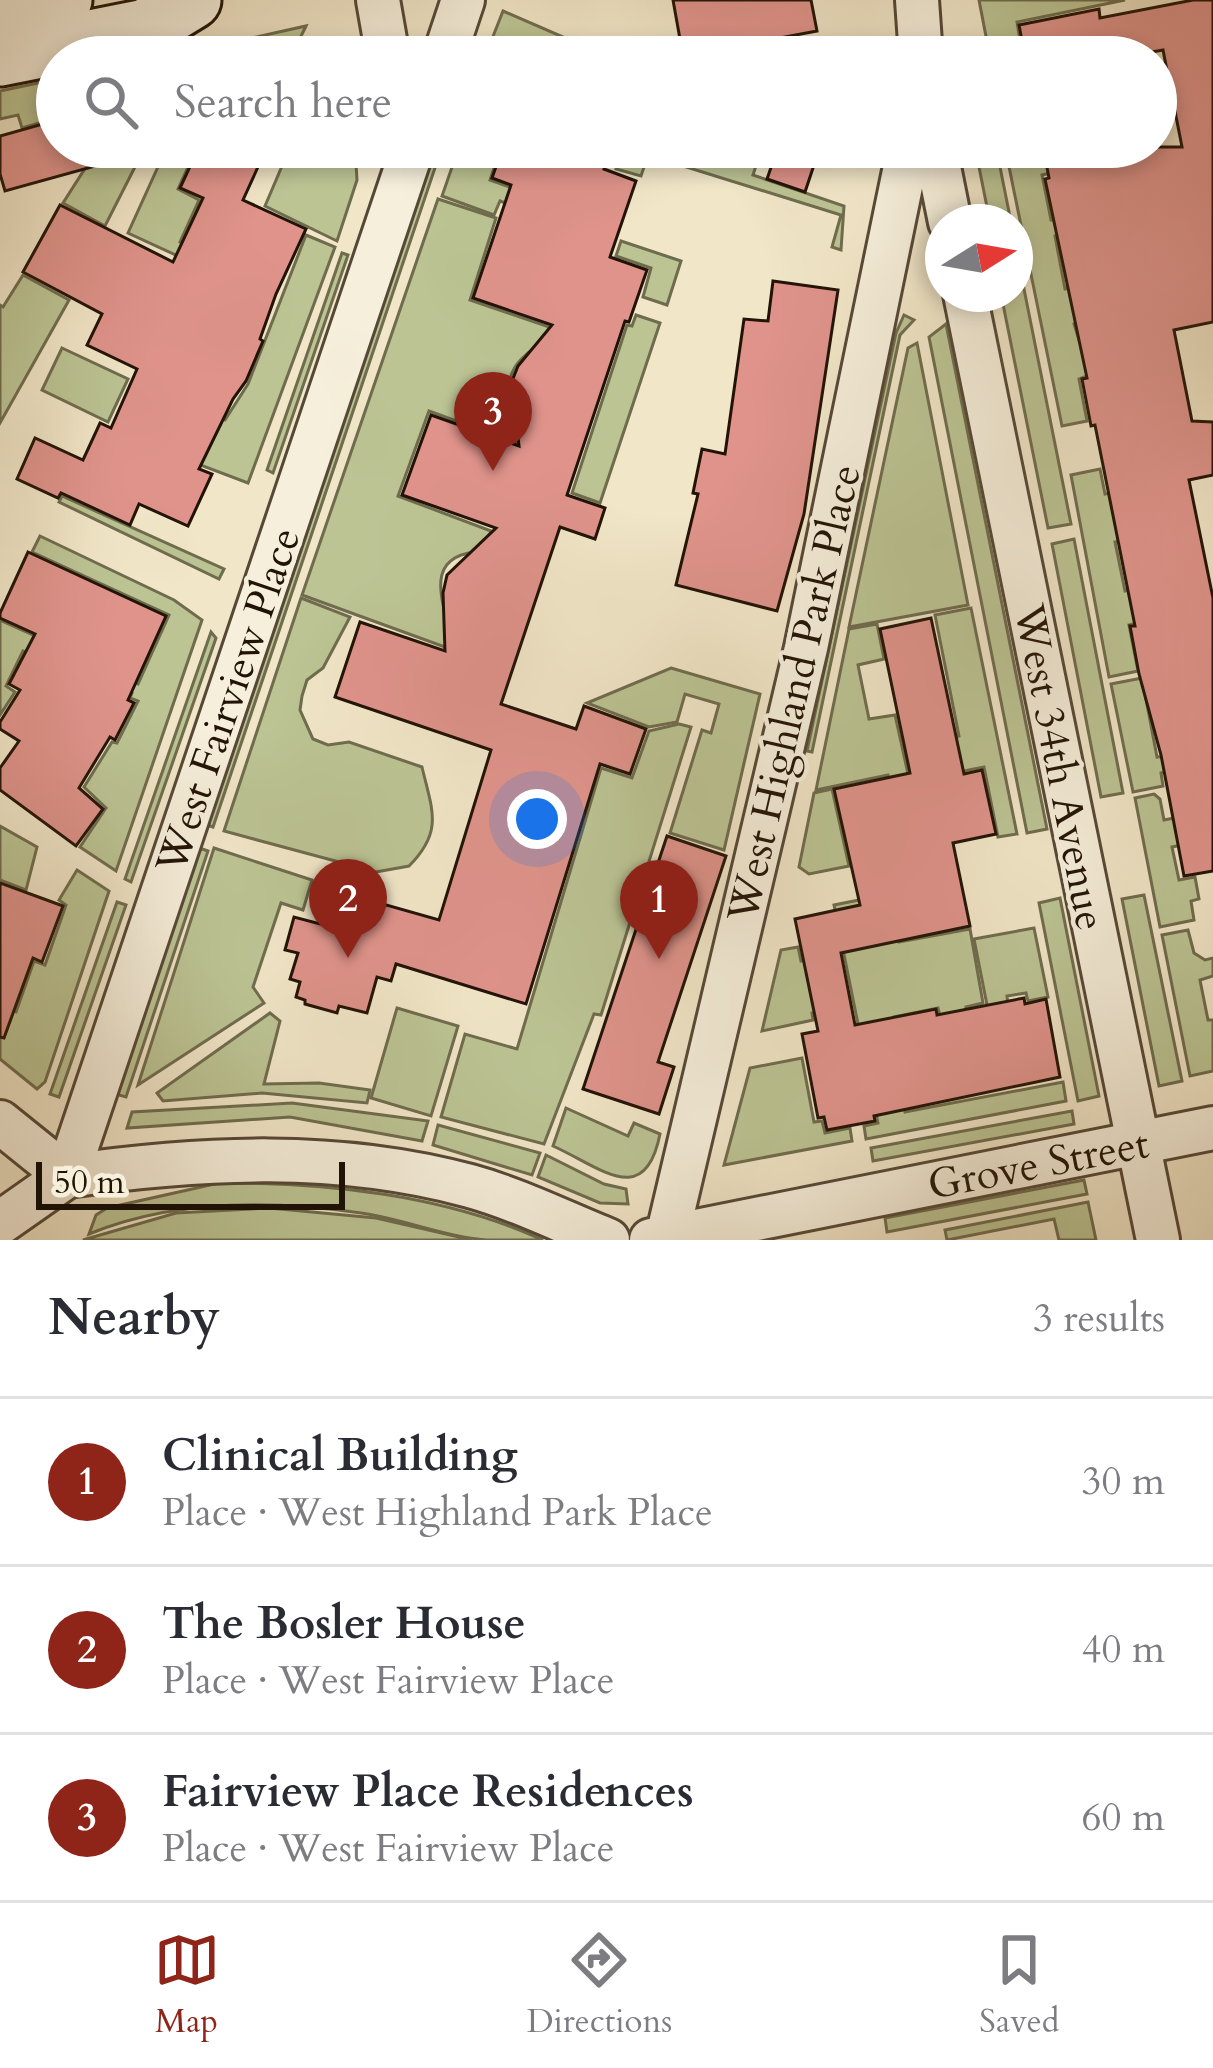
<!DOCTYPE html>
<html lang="en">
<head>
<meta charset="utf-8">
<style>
  body { margin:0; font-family:Cardo,serif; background:#f7f7f7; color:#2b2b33 }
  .compass { position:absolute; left:925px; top:204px; width:108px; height:108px; border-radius:50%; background:#fff; box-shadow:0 6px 18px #0003; rotate:79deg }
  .scale { position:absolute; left:36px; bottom:30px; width:309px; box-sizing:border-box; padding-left:12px; border:6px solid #221307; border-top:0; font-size:33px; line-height:42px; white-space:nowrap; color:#221307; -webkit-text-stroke:9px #f6efdb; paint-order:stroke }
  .you { position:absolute; left:537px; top:819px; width:42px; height:42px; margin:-30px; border:9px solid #fff; border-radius:50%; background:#1a73e8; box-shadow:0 0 0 18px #1a73e833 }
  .badge { display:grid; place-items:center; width:78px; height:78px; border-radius:50%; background:#8f2418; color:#fff; font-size:39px; font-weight:700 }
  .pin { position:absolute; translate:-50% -99px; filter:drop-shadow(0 3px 6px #0008) }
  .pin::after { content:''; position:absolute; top:63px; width:42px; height:36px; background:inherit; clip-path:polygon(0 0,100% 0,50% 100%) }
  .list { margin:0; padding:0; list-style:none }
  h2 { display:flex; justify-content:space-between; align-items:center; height:156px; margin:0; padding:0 48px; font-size:51px }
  h2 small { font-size:39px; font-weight:400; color:#7c7c81 }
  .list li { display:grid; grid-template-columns:78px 1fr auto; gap:36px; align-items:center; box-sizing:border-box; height:168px; padding:0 48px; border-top:3px solid #e1e1e2 }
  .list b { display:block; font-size:45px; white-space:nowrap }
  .list p { margin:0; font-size:39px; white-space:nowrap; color:#7c7c81 }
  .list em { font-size:39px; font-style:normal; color:#7c7c81 }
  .icon { flex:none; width:66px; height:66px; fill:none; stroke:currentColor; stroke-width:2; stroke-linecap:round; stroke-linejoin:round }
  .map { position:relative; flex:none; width:1213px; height:1240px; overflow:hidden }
  .search { position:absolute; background:#fff; box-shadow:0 6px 18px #0003; left:36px; right:36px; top:36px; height:132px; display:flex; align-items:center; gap:30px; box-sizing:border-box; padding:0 42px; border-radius:66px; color:#7c7c81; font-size:45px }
  .sheet { height:660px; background:#fff }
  nav { display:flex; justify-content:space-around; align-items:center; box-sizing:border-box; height:168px; border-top:3px solid #e1e1e2; background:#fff; font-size:33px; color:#7c7c81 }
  nav a { display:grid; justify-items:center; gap:6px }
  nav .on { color:#8f2418 }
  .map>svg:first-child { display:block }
</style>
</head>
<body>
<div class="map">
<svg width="1213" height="1240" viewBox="0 0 1213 1240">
  <rect width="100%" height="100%" fill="#f1e6c8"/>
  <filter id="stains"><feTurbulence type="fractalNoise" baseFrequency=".00167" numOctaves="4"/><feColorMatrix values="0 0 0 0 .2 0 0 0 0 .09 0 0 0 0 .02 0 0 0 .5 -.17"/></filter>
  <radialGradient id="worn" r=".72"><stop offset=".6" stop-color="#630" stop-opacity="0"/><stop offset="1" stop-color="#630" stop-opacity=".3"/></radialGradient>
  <!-- green -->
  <g fill="#bcc494" stroke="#6f6c4e" stroke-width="3">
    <polygon points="979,0 1125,0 1017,22 1022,53 990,57"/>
    <polygon points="503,11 609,57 543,57 492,39"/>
    <polygon points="306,26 291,57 218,57 215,46"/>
    <polygon points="57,79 57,118 22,128 18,115 0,119 0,91"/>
    <polygon points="167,147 197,147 178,189 199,200 180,242 199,251 193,263 128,233"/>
    <polygon points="281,147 355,147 357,180 337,241 265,206 288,152"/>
    <polygon points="435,147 442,147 213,827 207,825"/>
    <polygon points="459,147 501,147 490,180 617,225 611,241 500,201 494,215 442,196"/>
    <polygon points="623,147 762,147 753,175 844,206 841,250 832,247 841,215 648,155 641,176 616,169"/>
    <polygon points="975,147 996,147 1011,222 990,222"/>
    <polygon points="1005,147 1051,148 1055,172 1042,175 1051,220 1127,221 1055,236 1065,289 1160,270 1074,324 1090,375 1079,379 1087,421 1062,426"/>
    <polygon points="138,161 105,226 63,203 86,167"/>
    <path d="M 438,199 L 496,218 L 470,300 L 558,330 C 536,348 503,362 510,397 C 514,417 520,421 519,444 L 429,411 L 398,496 L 491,531 L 484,551 C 412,554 451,615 453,650 L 302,595 Z"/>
    <polygon points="306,235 335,247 248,483 195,463 215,416 225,420 248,384"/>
    <polygon points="621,241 681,261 667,305 643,297 651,268 616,256"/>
    <polygon points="342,253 348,255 273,473 267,470"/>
    <polygon points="1020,269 1071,524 1048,528 1001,294 1015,294 1015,270"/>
    <polygon points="23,275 69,300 0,423 0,305 3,307"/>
    <polygon points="636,315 660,323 600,503 572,493 627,325 632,326"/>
    <polygon points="904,315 914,320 900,335 812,752 807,751 896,333"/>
    <polygon points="946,324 1047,829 1027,833 929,337"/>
    <polygon points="917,343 968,605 849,627 908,348"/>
    <polygon points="62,348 128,379 108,422 42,390"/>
    <polygon points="1100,469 1105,494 1116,492 1127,540 1115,542 1125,591 1135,589 1143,622 1129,625 1138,671 1109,677 1071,475"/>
    <polygon points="62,496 224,569 219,579 59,502"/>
    <polygon points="40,536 174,600 202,620 116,871 80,847 106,808 84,787 112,742 117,743 138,701 130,698 132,693 64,657 67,651 138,684 169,615 32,552"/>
    <polygon points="1074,539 1123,793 1101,797 1052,544"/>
    <path d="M 301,598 L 350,617 L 323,668 L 307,680 L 302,696 L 300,710 L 313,739 L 328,745 L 349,742 L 422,767 C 432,810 444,831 409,866 L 376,872 L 224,831 Z"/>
    <polygon points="971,608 1017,834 998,837 984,767 913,781 906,747 959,736 935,615"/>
    <polygon points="0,620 64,649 56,666 23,651 6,686 15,692 0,715"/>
    <polygon points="877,624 884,659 858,665 869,719 895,715 910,783 892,787 888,775 816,790 849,629"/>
    <polygon points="211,632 216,638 131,882 125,879"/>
    <polygon points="671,668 760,694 724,850 670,833 702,730 711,733 719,704 685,694 677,722 649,727 587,703"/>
    <polygon points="1142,678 1157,757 1167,756 1170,771 1161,773 1163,786 1133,792 1111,684"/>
    <polygon points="679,724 691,727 601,1015 594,1014 544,1144 441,1117 465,1034 517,1049 601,768 632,778 649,731"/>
    <polygon points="832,789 849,866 809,874 799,867 814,793"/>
    <polygon points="1154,794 1160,799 1164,820 1179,817 1187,844 1172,847 1179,880 1195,877 1199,899 1191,901 1194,920 1160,927 1135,798"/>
    <polygon points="0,826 37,847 26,890 0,880"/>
    <polygon points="194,846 208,851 126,1097 112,1093"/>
    <polygon points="214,848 312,880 303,910 281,903 253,987 264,1003 138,1085"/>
    <polygon points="77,870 109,891 45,1082 37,1089 0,1059 0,1007 16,1012 34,961 45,965 66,905 59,900"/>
    <polygon points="889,894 899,942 970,929 983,1003 966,1007 966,1015 941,1020 938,1008 894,1017 897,1033 890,1035 905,1112 1063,1082 1066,1101 866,1139 864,1126 878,1123 834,905"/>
    <polygon points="1144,895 1182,1081 1159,1086 1122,899"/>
    <polygon points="1060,898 1099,1096 1078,1101 1039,903"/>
    <polygon points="117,902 126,905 59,1097 50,1094"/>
    <polygon points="1034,928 1048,997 1028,1001 1026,993 1007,996 1008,1006 988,1010 974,939"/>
    <polygon points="1188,930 1194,953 1205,960 1213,958 1213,976 1200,980 1208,1020 1213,1020 1213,1071 1190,1076 1162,935"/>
    <polygon points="798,947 801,961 813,959 850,1005 812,1013 813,1020 762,1031 781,950"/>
    <polygon points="397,1008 458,1026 431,1116 371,1098"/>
    <polygon points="270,1013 280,1021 264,1084 319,1083 370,1090 367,1103 262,1093 163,1101 157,1093"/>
    <polygon points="802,1058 814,1122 822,1121 825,1133 850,1128 852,1141 724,1165 750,1068"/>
    <polygon points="292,1103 428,1121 422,1141 290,1117 127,1128 132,1112"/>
    <path d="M 566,1108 L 628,1136 L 634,1123 L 660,1134 C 645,1210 600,1167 553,1146 Z"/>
    <polygon points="1072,1111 1074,1124 873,1161 871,1148"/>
    <polygon points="438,1125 540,1153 532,1175 433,1145"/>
    <polygon points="546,1155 604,1184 626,1189 628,1204 600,1203 538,1177"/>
    <polygon points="1084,1180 1087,1194 887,1232 885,1218"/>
    <path d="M 219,1183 C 325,1182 445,1195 543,1240 C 524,1240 505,1240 487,1240 C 446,1237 403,1219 361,1213 C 272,1200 174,1199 89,1234 L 96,1215 L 107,1208 Z"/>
    <polygon points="1088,1202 1096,1240 1059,1240 1054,1219 947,1240 945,1230"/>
    <polygon points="269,1208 376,1218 472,1240 83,1240 176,1213"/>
  </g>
  <!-- building -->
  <g fill="#df938b" stroke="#221307" stroke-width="3">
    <polygon points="673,0 811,0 817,31 683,56"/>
    <polygon points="1193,0 1213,0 1213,322 1174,330 1192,421 1213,422 1213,475 1189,480 1213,598 1213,871 1184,876 1161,755 1139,674 1130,626 1135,626 1095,425 1091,426 1082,379 1087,378 1045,179 1049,178 1043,147 1182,147 1163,50 1124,57 1025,57 1019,25 1099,9 1100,18"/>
    <polygon points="57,120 57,147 126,147 128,157 5,191 0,174 0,136"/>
    <polygon points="199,147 267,147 243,200 306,229 276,294 260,339 263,341 246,381 233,399 199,469 212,474 188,526 139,504 130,525 61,493 58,498 17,479 35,438 83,460 100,423 111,428 137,369 87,345 102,314 23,272 60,205 173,262 203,198 180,188"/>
    <polygon points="503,147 612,147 604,169 636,181 610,257 647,270 629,322 625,321 567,495 605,508 595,539 560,527 501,704 576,729 584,706 646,729 630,774 600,764 526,1004 396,964 391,981 377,977 367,1013 339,1006 337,1013 305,1004 305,1000 296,997 300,982 290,979 298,953 285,950 294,917 324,925 327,915 369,927 376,902 439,920 491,750 335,697 360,622 445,651 443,593 447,575 496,528 402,495 431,415 519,446 512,381 518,366 552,325 473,298 511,185 492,178"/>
    <polygon points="778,147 816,159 805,192 767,179"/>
    <polygon points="773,281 838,290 804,514 777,611 676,585 698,494 693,493 702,449 725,454 744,319 768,321"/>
    <polygon points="28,552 166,616 128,700 134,703 115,740 110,737 79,788 103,809 76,846 0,790 0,768 19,741 0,729 0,722 20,690 9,684 35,634 0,618 0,613"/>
    <polygon points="931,618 964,774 982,770 996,834 953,843 970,926 841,953 855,1025 936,1009 937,1015 1024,998 1025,1004 1046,999 1060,1077 874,1116 875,1121 827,1130 824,1117 818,1118 802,1034 818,1031 795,919 860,905 834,789 910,773 880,629"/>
    <polygon points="667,836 726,856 658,1062 674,1067 659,1114 583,1089"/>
    <polygon points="0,883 63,906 42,962 33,958 4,1038 0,1037"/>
  </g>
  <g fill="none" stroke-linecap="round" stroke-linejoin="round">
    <!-- street casing -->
    <g stroke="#564837" stroke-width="48">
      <g id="street">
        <polyline points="378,0 388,57"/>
        <polyline points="917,0 921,57"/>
        <polyline points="444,57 463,0"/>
        <polyline points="935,147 950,222"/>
        <polyline points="965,294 1158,1240"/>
        <polyline points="0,1122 67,1176"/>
        <path d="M 67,1176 C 202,1157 337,1150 470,1186 C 517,1199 563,1222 608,1240"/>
        <polyline points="0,1223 67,1176 413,147"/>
        <polyline points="667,1237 806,648 909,147"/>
        <polyline points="651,1240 1213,1128"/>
      </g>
    </g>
    <!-- secondary casing -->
    <g stroke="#221307" stroke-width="63">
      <g id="secondary">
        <polyline points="0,12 63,0"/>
        <polyline points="0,57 146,28 192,0"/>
      </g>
    </g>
    <!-- street -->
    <use href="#street" stroke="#f6efdb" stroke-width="42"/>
    <!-- secondary -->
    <use href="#secondary" stroke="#f6efdb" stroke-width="57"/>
  </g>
  <g text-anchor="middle" stroke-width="9" stroke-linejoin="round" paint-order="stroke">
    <!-- street labels -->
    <g font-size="42" fill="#221307" stroke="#f6efdb">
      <text transform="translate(793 693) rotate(-77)" y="15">West Highland Park Place</text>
      <text transform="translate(227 700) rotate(-71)" y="15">West Fairview Place</text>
      <text transform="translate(1061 767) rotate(79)" y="15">West 34th Avenue</text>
      <text transform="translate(1038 1163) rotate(-11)" y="15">Grove Street</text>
    </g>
  </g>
  <rect width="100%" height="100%" filter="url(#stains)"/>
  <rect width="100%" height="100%" fill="url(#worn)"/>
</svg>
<svg class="compass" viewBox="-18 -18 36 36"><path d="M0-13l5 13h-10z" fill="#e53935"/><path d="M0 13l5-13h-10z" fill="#7c7c81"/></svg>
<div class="scale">50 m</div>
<div class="you"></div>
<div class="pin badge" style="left:659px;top:959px">1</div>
<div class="pin badge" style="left:348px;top:958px">2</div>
<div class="pin badge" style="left:493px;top:471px">3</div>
<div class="search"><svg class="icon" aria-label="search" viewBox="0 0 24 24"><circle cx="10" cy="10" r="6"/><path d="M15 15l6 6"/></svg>Search here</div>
</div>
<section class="sheet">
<h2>Nearby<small>3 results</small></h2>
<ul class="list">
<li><span class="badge">1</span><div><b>Clinical Building</b><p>Place · West Highland Park Place</p></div><em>30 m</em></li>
<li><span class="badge">2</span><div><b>The Bosler House</b><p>Place · West Fairview Place</p></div><em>40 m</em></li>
<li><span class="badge">3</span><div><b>Fairview Place Residences</b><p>Place · West Fairview Place</p></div><em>60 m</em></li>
</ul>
</section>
<nav>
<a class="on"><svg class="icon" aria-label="map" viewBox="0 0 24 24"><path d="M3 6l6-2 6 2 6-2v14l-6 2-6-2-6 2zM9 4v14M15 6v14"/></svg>Map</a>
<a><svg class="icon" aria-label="directions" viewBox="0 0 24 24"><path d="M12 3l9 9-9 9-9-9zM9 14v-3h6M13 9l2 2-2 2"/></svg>Directions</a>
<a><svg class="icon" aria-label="saved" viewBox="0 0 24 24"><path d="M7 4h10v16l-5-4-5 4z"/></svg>Saved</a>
</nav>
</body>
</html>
